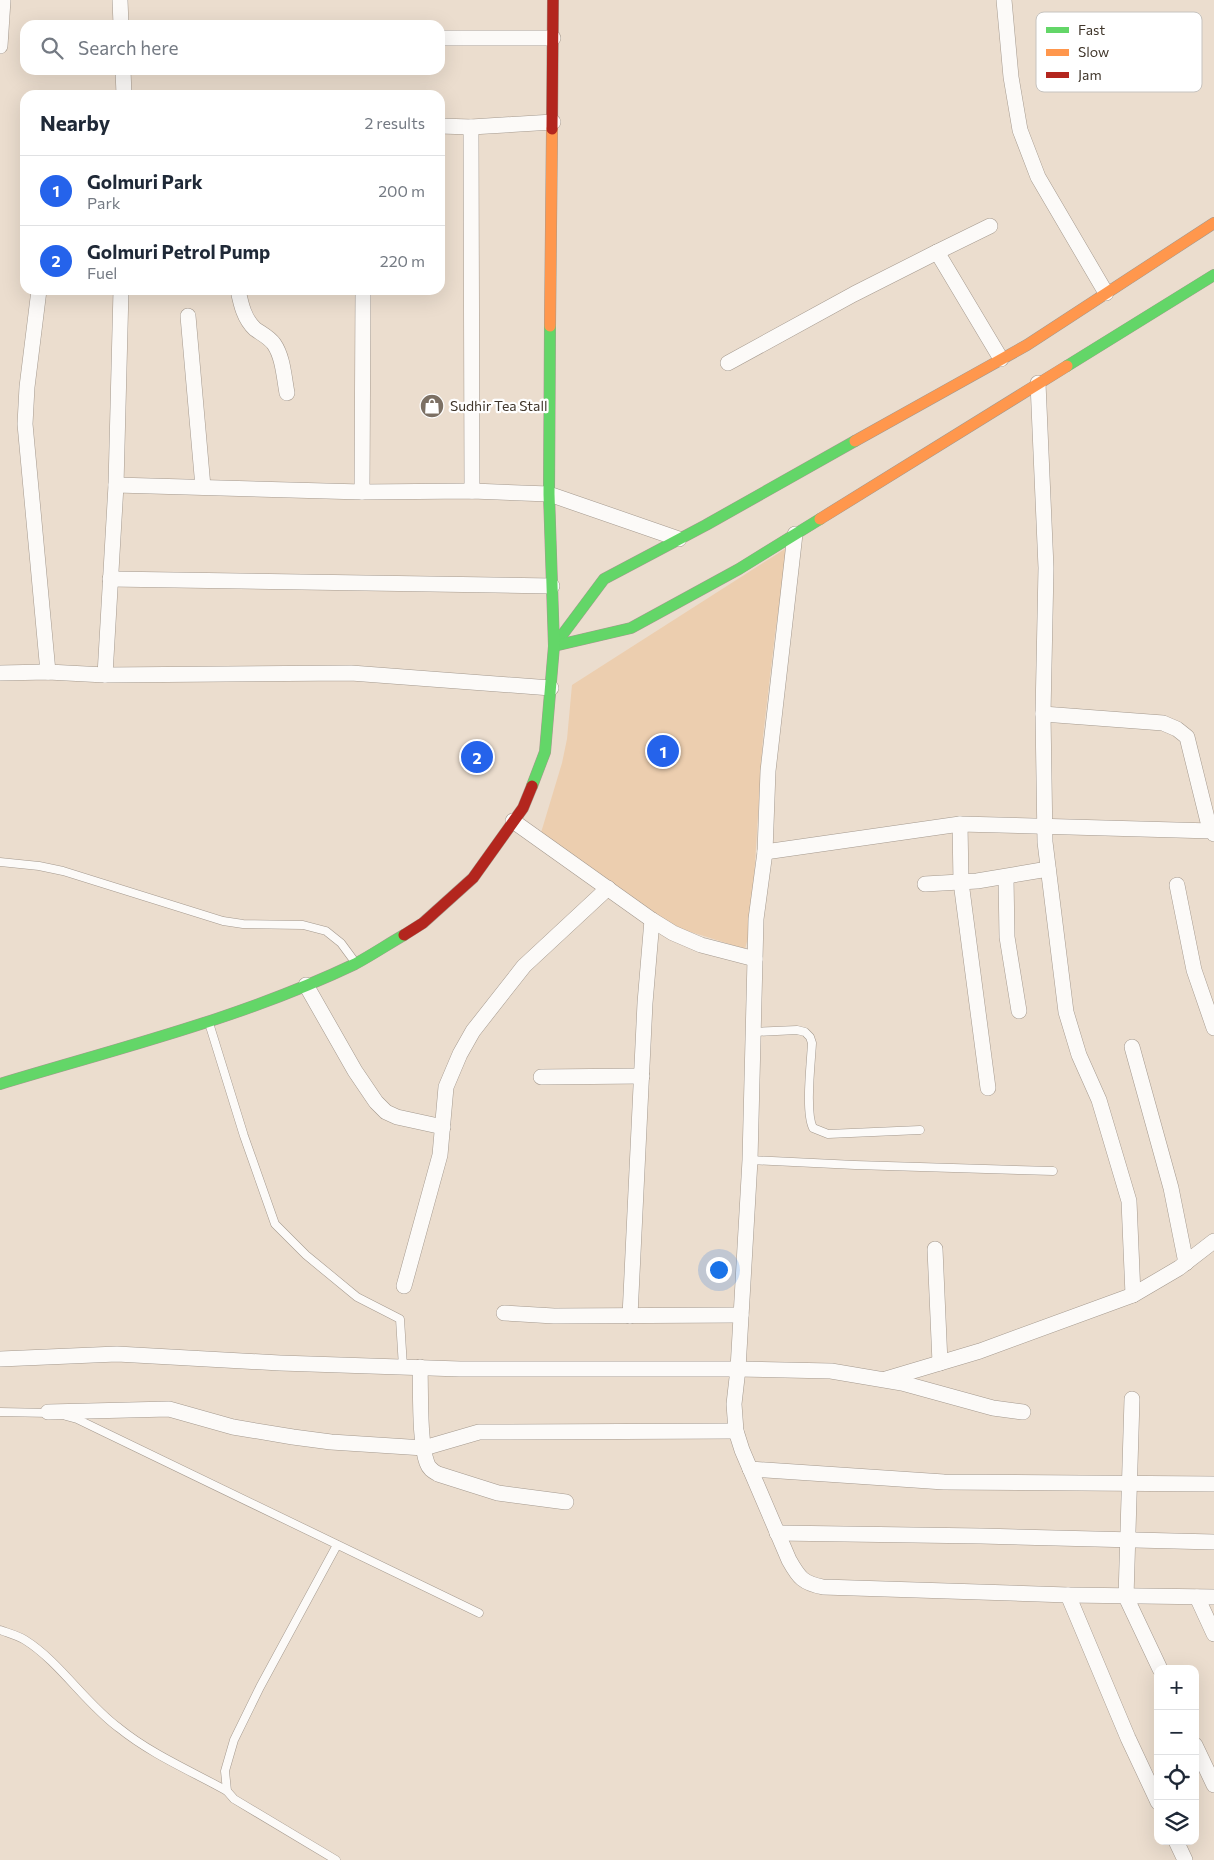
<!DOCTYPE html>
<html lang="en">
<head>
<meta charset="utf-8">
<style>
  body { margin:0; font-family:Commissioner,sans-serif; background:#f6f6f7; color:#1f2937 }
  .controls { position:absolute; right:15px; bottom:15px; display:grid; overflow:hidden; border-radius:10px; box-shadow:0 5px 20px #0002 }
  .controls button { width:45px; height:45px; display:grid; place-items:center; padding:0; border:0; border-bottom:1px solid #e0e1e3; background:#fff; color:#1f2937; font:25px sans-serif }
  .you { position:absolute; left:718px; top:1269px; width:18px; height:18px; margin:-12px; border:4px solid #fff; border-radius:50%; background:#1a73e8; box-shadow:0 0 0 8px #1a73e833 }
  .badge { display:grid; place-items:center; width:32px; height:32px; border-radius:50%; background:#2563eb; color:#fff; font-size:16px; font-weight:700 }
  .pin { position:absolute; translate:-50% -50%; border:2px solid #fff; box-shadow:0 1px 5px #0006 }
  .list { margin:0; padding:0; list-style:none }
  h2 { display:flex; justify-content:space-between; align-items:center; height:65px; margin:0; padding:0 20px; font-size:21px }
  h2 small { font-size:16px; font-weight:400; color:#747a83 }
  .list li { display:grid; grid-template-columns:32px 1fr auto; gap:15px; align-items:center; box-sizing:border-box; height:70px; padding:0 20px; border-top:1px solid #e0e1e3 }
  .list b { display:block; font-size:19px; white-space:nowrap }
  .list p { margin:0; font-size:16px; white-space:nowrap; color:#747a83 }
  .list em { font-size:16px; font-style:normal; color:#747a83 }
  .icon { flex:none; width:28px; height:28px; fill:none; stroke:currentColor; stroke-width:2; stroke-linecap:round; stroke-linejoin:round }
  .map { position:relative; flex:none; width:1214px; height:1860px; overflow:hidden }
  .search { position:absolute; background:#fff; box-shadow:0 5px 20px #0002; left:20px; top:20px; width:425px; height:55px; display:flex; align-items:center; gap:12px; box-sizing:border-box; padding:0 18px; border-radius:15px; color:#747a83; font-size:19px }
  .panel { position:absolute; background:#fff; box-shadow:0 5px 20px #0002; left:20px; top:90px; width:425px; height:205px; border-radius:15px }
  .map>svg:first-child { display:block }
</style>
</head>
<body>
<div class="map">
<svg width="1214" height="1860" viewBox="0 0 1214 1860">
  <rect width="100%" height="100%" fill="#ebddce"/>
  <!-- green -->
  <polygon fill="#ecceaf" points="788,547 775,634 763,736 751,927 745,949 675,927 661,919 650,909 632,901 540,836 562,763 567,739 572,685"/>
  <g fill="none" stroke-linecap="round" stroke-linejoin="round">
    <!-- lane casing -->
    <g stroke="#a4998e" stroke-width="9">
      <g id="lane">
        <polyline points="0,862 39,866 63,871 223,921 243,924 303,925 326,931 341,943 355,962"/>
        <polyline points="209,1023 244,1136 275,1224 306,1255 357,1297 400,1319 403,1367"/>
        <path d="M 754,1032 L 797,1030 L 805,1032 L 810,1037 L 812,1043 C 811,1063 805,1112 813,1128 L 828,1134 L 920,1130"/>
        <polyline points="750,1160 855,1165 1053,1171"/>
        <polyline points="0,1412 50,1413"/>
        <polyline points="66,1416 77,1419 479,1613"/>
        <path d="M 0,1630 C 8,1633 17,1635 25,1640 C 60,1662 85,1703 119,1728 C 151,1754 191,1771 227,1791"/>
        <polyline points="336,1860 234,1799 227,1791 225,1771 234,1740 260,1687 337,1545"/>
      </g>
    </g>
    <!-- street casing -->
    <g stroke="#a4998e" stroke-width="16">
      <g id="street">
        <polyline points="120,0 121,25"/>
        <polyline points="1004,0 1011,77 1020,130 1038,177 1106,293"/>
        <polyline points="440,38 553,38"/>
        <polyline points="0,46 3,0"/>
        <polyline points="123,70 124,95"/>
        <polyline points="440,126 471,127 553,122"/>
        <polyline points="471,127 472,491"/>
        <polyline points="937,252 990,226"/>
        <polyline points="39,290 27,387 25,424 48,672"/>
        <path d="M 238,290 C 241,304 244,319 255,329 C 262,334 269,337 274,344 C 283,357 284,377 287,393"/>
        <polyline points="188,316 203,487"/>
        <polyline points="728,363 854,294 937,252 1001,359"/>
        <polyline points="1038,383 1046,568 1043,714 1045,842 1066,1012 1079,1055 1099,1100 1129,1201 1133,1295"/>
        <polyline points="116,485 362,492 472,491 549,494 679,539"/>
        <polyline points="362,492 363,290"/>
        <path d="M 795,534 L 768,771 L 765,852 L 756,919 L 750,1160 L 738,1369 L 734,1404 L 736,1431 L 742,1450 L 789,1560 C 799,1578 803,1583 823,1587 L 1068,1595 L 1214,1597"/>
        <polyline points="110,579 552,586"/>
        <polyline points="0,673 48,672 105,675 351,673 551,688"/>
        <polyline points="105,675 116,485 121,290"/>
        <polyline points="1043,714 1163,723 1177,729 1187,737 1208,822 1214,834"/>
        <polyline points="513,821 652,920 673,933 701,945 755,959"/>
        <polyline points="960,824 961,882 988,1088"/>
        <polyline points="765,852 960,824 1212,831"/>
        <polyline points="1006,878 1007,937 1019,1011"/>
        <polyline points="925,884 977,881 1048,869"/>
        <polyline points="1177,885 1194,970 1214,1028"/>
        <polyline points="306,985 355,1071 376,1102 386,1112 397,1117 443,1127"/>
        <polyline points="1132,1047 1171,1188 1186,1263"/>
        <polyline points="541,1077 642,1076"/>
        <polyline points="935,1249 940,1363"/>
        <polyline points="404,1286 440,1155 446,1087 460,1054 473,1031 524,966 608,888"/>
        <polyline points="504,1313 554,1316 741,1315"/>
        <polyline points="630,1316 645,1003 652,920"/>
        <polyline points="0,1359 117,1354 280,1363 460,1369 738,1369 831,1371 902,1383 993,1408 1023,1412"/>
        <path d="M 420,1367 C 421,1392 419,1441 427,1463 C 429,1469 433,1471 438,1474 L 498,1493 L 566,1502"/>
        <polyline points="886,1379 980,1351 1133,1295 1179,1268 1214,1241"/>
        <polyline points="1132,1399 1126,1597 1160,1669"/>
        <polyline points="48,1412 169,1409 233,1427 293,1437 331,1442 424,1448 479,1432 736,1431"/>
        <polyline points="750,1469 944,1482 1214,1484"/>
        <polyline points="777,1533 981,1536 1214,1542"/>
        <polyline points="1068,1595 1128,1738 1158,1802"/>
        <polyline points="1197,1597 1214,1634"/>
        <polyline points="1195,1745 1214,1785"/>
        <polyline points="1176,1841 1185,1860"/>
      </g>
    </g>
    <!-- fast casing -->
    <g stroke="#a4998e" stroke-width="12">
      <g id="fast">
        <polyline points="1067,366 1214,275"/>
        <polyline points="554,646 604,579 706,525 855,441"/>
        <polyline points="554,646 631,628 739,569 820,519"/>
        <polyline points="532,786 545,752 554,646 549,494 550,326"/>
        <path d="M 0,1084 C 119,1048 242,1018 355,964 C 372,955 388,944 404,935"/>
      </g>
    </g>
    <!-- slow casing -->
    <g stroke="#a4998e" stroke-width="12">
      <g id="slow">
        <polyline points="550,326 552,129"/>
        <polyline points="855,441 1027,345 1214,223"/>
        <polyline points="820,519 1067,366"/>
      </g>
    </g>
    <!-- jam casing -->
    <g stroke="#a4998e" stroke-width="12">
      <g id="jam">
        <polyline points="552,129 553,0"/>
        <polyline points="404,935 423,923 473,878 523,808 532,786"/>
      </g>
    </g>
    <!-- lane -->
    <use href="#lane" stroke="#fcfaf8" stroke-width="8"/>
    <!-- street -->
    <use href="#street" stroke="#fcfaf8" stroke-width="15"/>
    <!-- fast -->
    <use href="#fast" stroke="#63d668" stroke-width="11"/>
    <!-- slow -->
    <use href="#slow" stroke="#ff974d" stroke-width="11"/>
    <!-- jam -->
    <use href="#jam" stroke="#b3261e" stroke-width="11"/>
  </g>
  <!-- icons -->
  <defs>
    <g id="shop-disc" transform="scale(1.25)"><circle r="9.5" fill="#7c7064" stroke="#fff"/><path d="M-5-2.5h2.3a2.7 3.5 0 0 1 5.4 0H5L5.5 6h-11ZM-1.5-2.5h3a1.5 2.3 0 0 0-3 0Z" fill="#fff"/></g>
  </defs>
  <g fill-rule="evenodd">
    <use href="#shop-disc" x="432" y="406"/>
  </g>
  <g text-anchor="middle" stroke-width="4.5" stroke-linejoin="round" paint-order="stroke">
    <!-- poi labels -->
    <g font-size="14" fill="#40362b" stroke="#fff" text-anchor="start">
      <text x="450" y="411">Sudhir Tea Stall</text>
    </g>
  </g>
  <!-- legend -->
  <rect x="1036" y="12" width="166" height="80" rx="8" fill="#fff" stroke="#c6c3bf" stroke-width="1"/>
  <rect x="1046" y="27" width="23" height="6" fill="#63d668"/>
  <rect x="1046" y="49" width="23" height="7" fill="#ff974d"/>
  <rect x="1046" y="72" width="23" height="6" fill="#b3261e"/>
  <g font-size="14" fill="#40362b">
    <text x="1078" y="35">Fast</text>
    <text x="1078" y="57">Slow</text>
    <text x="1078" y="80">Jam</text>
  </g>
</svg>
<div class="controls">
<button>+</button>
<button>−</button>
<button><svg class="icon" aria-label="locate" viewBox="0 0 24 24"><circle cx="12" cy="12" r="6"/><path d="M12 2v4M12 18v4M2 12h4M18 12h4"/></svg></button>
<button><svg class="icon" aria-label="layers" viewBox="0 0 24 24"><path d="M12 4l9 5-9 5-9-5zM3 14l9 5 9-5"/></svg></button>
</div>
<div class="you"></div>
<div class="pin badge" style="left:663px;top:751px">1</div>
<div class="pin badge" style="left:477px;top:757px">2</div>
<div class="search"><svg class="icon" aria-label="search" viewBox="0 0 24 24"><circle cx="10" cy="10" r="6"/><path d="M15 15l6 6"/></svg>Search here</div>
<section class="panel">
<h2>Nearby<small>2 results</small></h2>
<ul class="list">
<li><span class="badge">1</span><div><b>Golmuri Park</b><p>Park</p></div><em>200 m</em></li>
<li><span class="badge">2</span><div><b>Golmuri Petrol Pump</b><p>Fuel</p></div><em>220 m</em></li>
</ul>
</section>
</div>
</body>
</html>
